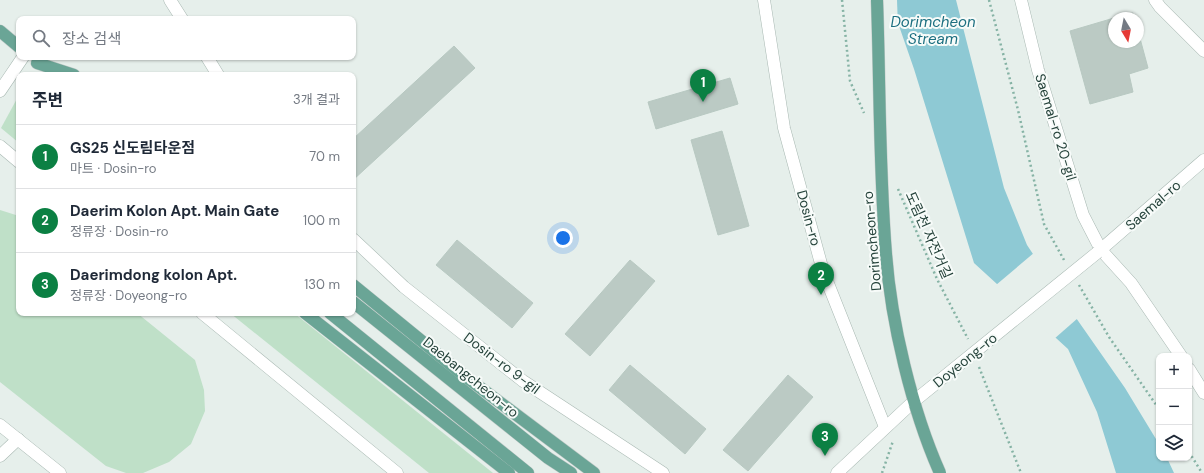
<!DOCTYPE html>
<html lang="ko">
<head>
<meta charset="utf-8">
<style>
  body { margin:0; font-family:"DM Sans","Noto Sans KR",sans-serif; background:#f6f6f7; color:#1f2937 }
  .controls { position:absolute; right:12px; bottom:12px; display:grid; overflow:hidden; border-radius:8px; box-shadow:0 1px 3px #0004 }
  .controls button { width:36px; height:36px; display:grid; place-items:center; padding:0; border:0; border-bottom:1px solid #e0e1e3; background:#fff; color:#1f2937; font:20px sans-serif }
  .compass { position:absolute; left:1108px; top:12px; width:36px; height:36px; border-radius:50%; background:#fff; box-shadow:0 1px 3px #0004; rotate:170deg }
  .you { position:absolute; left:563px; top:238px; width:14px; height:14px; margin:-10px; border:3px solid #fff; border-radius:50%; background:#1a73e8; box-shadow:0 0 0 6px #1a73e833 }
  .badge { display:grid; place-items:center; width:26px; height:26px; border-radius:50%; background:#0b8043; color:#fff; font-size:13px; font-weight:700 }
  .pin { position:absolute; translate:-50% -33px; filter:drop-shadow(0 1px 2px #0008) }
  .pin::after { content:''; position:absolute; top:21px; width:14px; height:12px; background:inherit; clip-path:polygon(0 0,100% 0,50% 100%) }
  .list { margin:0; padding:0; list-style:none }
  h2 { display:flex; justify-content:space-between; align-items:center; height:52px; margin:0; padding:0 16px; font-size:17px }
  h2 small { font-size:13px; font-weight:400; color:#747a83 }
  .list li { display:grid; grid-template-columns:26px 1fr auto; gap:12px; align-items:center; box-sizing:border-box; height:64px; padding:0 16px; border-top:1px solid #e0e1e3 }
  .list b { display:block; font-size:15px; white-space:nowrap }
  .list p { margin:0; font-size:13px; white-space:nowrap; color:#747a83 }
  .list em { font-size:13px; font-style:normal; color:#747a83 }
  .icon { flex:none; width:22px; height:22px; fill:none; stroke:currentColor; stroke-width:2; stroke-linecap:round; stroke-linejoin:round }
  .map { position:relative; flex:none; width:1204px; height:473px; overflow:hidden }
  .search { position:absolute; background:#fff; box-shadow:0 1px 3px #0004; left:16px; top:16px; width:340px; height:44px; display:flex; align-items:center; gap:10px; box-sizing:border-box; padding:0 14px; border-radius:8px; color:#747a83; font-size:15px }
  .panel { position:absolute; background:#fff; box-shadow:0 1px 3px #0004; left:16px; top:72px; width:340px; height:244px; border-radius:8px }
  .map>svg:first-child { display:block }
</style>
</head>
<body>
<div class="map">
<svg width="1204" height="473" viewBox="0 0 1204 473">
  <rect width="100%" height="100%" fill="#e6efeb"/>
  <!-- green -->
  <g fill="#bfe0c8">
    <polygon points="19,95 19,143 1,128"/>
    <polygon points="0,210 19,216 19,313 137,313 195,360 204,390 205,411 191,444 169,462 143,473 126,473 106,466 0,382"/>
    <polygon points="230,313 294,313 493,473 429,473"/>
  </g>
  <!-- water -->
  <polygon fill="#8ec9d4" points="890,0 956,0 1004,188 1027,245 1067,305 1125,388 1159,444 1159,458 1167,458 1174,473 1116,473 1097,412 1068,349 974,263 914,69"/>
  <!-- pier -->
  <g fill="#e6efeb">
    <polygon points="888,0 897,0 898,28 888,1"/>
    <polygon points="1035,252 1078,318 1054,339 996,285"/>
  </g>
  <!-- building -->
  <g fill="#bbcac4" stroke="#b8c9c2">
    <polygon points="1133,13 1134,18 1116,18"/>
    <polygon points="1114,18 1114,42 1138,42 1138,31 1148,68 1129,74 1133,92 1090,104 1070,31"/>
    <polygon points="454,46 475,68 353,180 353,139"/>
    <polygon points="730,78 738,104 656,129 648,102"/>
    <polygon points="722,131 749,226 718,235 691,140"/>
    <polygon points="457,240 533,303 512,328 436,265"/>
    <polygon points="630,260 655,281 590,356 565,334"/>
    <polygon points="630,365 706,429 685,454 609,390"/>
    <polygon points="788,375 813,397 748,471 723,450"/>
  </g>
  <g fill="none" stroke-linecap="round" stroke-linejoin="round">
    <!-- minor casing -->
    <g stroke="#a8b8b2" stroke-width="13">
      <g id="minor">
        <polyline points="170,0 182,19"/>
        <polyline points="764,0 784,128 823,271 885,427"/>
        <polyline points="1021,0 1038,70 1083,215 1101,250 1131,283 1181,356"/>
        <polyline points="1155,0 1160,7 1204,51"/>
        <polyline points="207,57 218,75"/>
        <polyline points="0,91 23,57"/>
        <polyline points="0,146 19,162"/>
        <polyline points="353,239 404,287 523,381 663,473"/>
        <polyline points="1098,252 1204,160"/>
        <polyline points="202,313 397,473"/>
        <polyline points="1189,369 1204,393"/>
        <polyline points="0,425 60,473"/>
        <polyline points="0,456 18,439"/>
        <polyline points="837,473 913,402"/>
      </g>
    </g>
    <!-- major casing -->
    <g stroke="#c2cac8" stroke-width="13">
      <g id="major">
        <polyline points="0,31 19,47"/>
        <polyline points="37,63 74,75"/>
        <polyline points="353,285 462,374 594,473"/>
        <polyline points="353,302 548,458 571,473"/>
        <polyline points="305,313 509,473"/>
        <polyline points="330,313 528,473"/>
      </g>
    </g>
    <!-- path -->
    <g stroke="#86b3a5" stroke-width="2.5" stroke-dasharray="2 3" stroke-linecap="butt">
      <polyline points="842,0 850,81 864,113"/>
      <polyline points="989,0 1018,110 1044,224 1064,260"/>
      <polyline points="898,189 937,279 968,339"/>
      <polyline points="1079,285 1109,337 1159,409"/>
      <polyline points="979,367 1021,473"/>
      <polyline points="1189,452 1202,473"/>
      <polyline points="882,473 893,441"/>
    </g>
    <!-- minor -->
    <use href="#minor" stroke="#fff" stroke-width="12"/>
    <!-- major -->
    <use href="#major" stroke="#6aa596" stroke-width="12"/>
    <!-- minor-bridge casing -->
    <g stroke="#a8b8b2" stroke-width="13" stroke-linecap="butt">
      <polyline id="minor-bridge" points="913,402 1098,252"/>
    </g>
    <!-- major-bridge casing -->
    <g stroke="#c2cac8" stroke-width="13" stroke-linecap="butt">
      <path id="major-bridge" d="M 877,0 C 880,84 879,169 886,254 C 891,322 912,410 940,473"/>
    </g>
    <!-- minor-bridge -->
    <use href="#minor-bridge" stroke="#fff" stroke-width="12"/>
    <!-- major-bridge -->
    <use href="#major-bridge" stroke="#6aa596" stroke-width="12"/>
  </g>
  <g text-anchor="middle" stroke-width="4" stroke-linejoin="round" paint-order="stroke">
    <!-- street labels -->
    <g font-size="14" fill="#24423a" stroke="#f7fbf9">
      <text transform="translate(1056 127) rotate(73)" y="5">Saemal-ro 20-gil</text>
      <text transform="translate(1153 205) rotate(-41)" y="5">Saemal-ro</text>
      <text transform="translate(809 218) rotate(75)" y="5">Dosin-ro</text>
      <text transform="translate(929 235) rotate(66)" y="5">도림천 자전거길</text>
      <text transform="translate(872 241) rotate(-95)" y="5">Dorimcheon-ro</text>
      <text transform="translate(965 360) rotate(-39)" y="5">Doyeong-ro</text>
      <text transform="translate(502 363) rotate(37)" y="5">Dosin-ro 9-gil</text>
      <text transform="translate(471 377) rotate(39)" y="5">Daebangcheon-ro</text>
    </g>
    <!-- water labels -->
    <g font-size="15" font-style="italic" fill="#1c6f80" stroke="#f7fbf9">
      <text x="933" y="27">Dorimcheon<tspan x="933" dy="17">Stream</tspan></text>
    </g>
  </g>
</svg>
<div class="controls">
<button>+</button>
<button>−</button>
<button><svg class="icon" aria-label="layers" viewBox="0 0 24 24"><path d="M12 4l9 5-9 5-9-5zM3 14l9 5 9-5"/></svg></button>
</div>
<svg class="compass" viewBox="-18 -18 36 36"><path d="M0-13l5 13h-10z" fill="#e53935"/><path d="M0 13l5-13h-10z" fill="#747a83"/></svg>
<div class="you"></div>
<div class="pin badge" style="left:703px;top:102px">1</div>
<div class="pin badge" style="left:821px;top:295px">2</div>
<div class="pin badge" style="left:825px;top:456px">3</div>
<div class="search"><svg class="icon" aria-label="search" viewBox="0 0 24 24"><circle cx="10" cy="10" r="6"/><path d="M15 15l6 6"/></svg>장소 검색</div>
<section class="panel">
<h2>주변<small>3개 결과</small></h2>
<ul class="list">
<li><span class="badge">1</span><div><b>GS25 신도림타운점</b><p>마트 · Dosin-ro</p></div><em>70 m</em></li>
<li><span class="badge">2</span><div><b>Daerim Kolon Apt. Main Gate</b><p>정류장 · Dosin-ro</p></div><em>100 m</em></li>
<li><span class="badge">3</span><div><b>Daerimdong kolon Apt.</b><p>정류장 · Doyeong-ro</p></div><em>130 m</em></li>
</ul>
</section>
</div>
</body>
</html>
